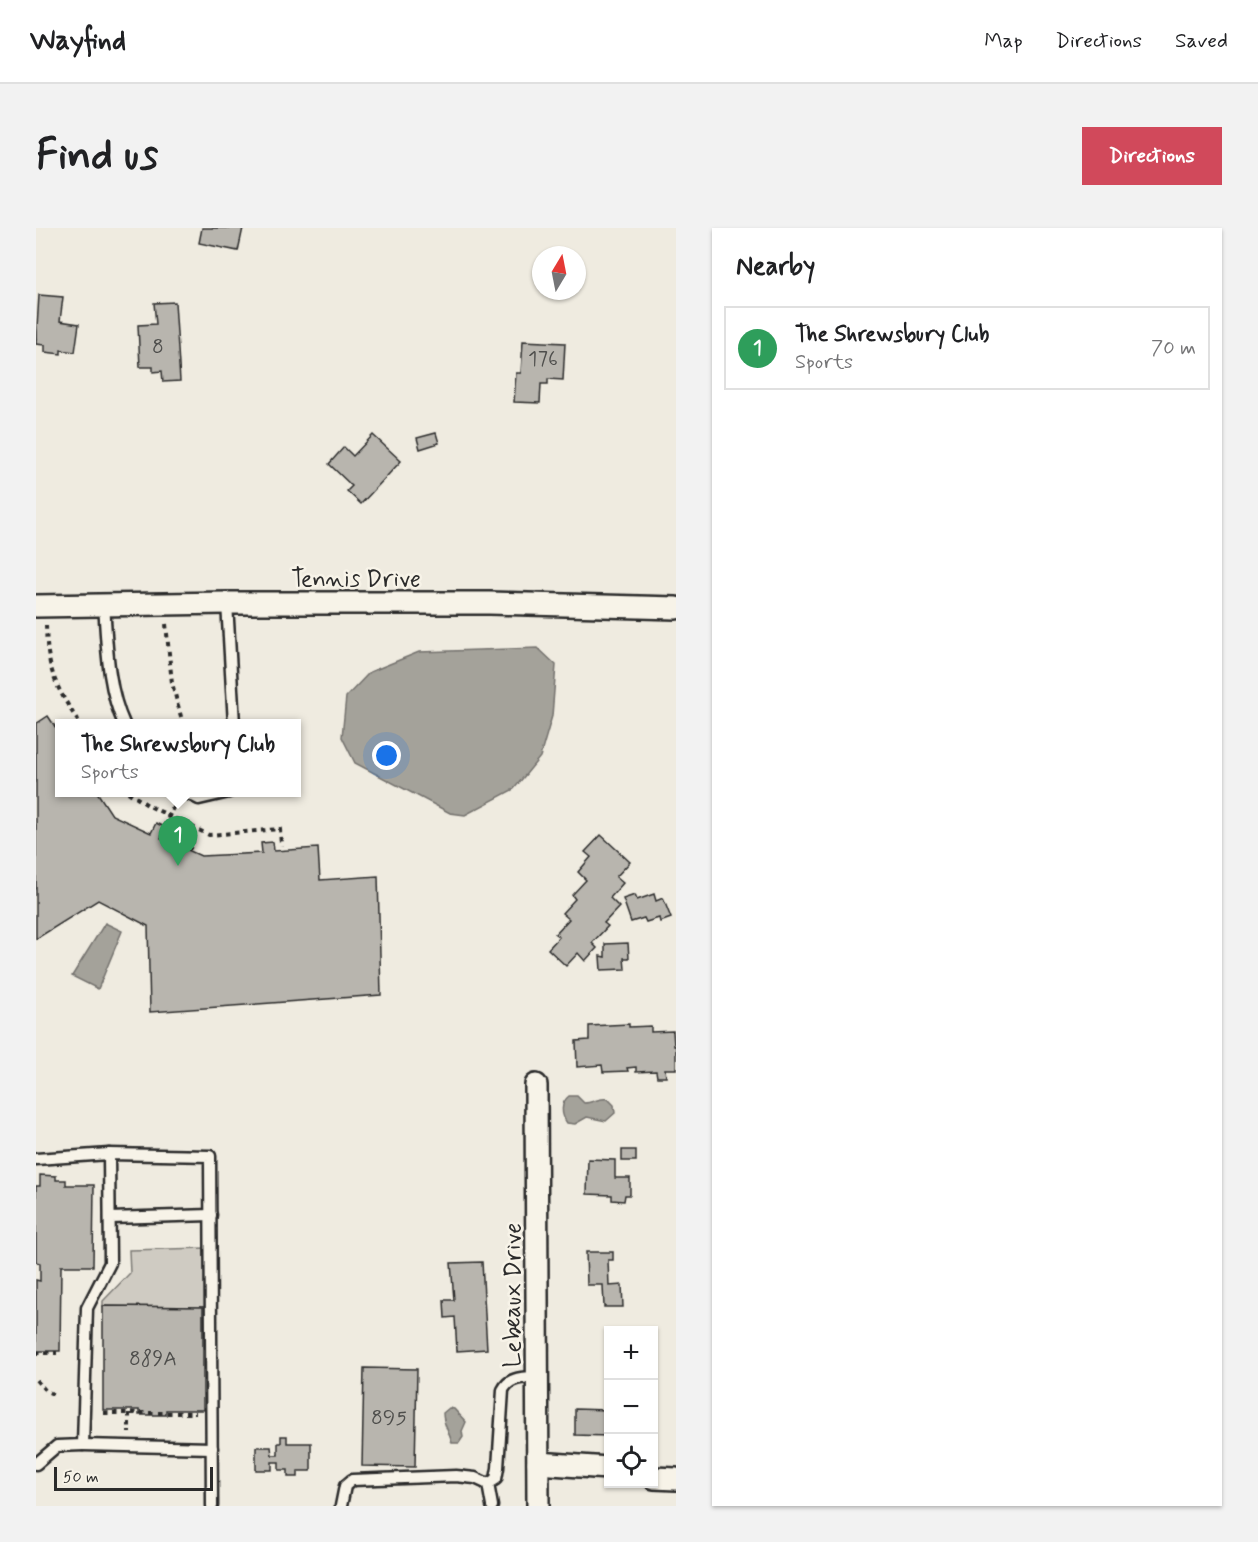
<!DOCTYPE html>
<html lang="en">
<head>
<meta charset="utf-8">
<style>
  body { margin:0; font-family:Mynerve,sans-serif; background:#f2f2f2; color:#202124 }
  .controls { position:absolute; right:18px; bottom:18px; display:grid; overflow:hidden; border-radius:0px; box-shadow:0 2px 4px #0004 }
  .controls button { width:54px; height:54px; display:grid; place-items:center; padding:0; border:0; border-bottom:2px solid #e0e0e0; background:#fff; color:#202124; font:30px sans-serif }
  .compass { position:absolute; left:496px; top:18px; width:54px; height:54px; border-radius:50%; background:#fff; box-shadow:0 2px 4px #0004; rotate:10deg }
  .scale { position:absolute; left:18px; bottom:15px; width:159px; box-sizing:border-box; padding-left:6px; border:3px solid #2b2b2b; border-top:0; font-size:16px; line-height:21px; white-space:nowrap; color:#2b2b2b; -webkit-text-stroke:4px #f7f3e8; paint-order:stroke }
  .you { position:absolute; left:351px; top:528px; width:21px; height:21px; margin:-15px; border:4px solid #fff; border-radius:50%; background:#1a73e8; box-shadow:0 0 0 9px #1a73e833 }
  .badge { display:grid; place-items:center; width:39px; height:39px; border-radius:50%; background:#d1495b; color:#fff; font-size:20px; font-weight:700 }
  .pin { position:absolute; translate:-50% -50px; filter:drop-shadow(0 2px 3px #0008) }
  .pin::after { content:''; position:absolute; top:32px; width:21px; height:18px; background:inherit; clip-path:polygon(0 0,100% 0,50% 100%) }
  .popup { position:absolute; left:19px; top:491px; width:246px; height:78px; box-sizing:border-box; display:grid; place-content:center; border-radius:0px; background:#fff; filter:drop-shadow(0 2px 4px #0005); font-size:20px; white-space:nowrap; color:#757577 }
  .popup b { font-size:22px; color:#202124 }
  .popup::after { content:''; position:absolute; left:50%; top:100%; margin-left:-12px; border:12px solid transparent; border-top-color:#fff }
  .list { margin:0; padding:0; list-style:none }
  h2 { display:flex; justify-content:space-between; align-items:center; height:78px; margin:0; padding:0 24px; font-size:26px }
  h2 small { font-size:20px; font-weight:400; color:#757577 }
  .list li { display:grid; grid-template-columns:39px 1fr auto; gap:18px; align-items:center; box-sizing:border-box; height:84px; margin:0 12px 12px; padding:0 12px; border:2px solid #e0e0e0; border-radius:0px }
  .list b { display:block; font-size:22px; white-space:nowrap }
  .list p { margin:0; font-size:20px; white-space:nowrap; color:#757577 }
  .list em { font-size:20px; font-style:normal; color:#757577 }
  .icon { flex:none; width:33px; height:33px; fill:none; stroke:currentColor; stroke-width:2; stroke-linecap:round; stroke-linejoin:round }
  .map { position:relative; flex:none; width:640px; height:1278px; overflow:hidden; border-radius:0px }
  header { display:flex; align-items:center; gap:36px; box-sizing:border-box; height:84px; padding:0 30px; background:#fff; border-bottom:2px solid #e0e0e0 }
  header strong { font-size:28px }
  nav { display:flex; gap:33px; margin-inline-start:auto; font-size:21px }
  .intro { display:flex; align-items:center; justify-content:space-between; box-sizing:border-box; height:144px; padding:0 36px }
  h1 { margin:0; font-size:42px }
  .button { padding:15px 27px; border-radius:0px; background:#d1495b; color:#fff; font-size:21px; font-weight:700 }
  main { display:flex; gap:36px; padding:0 36px }
  aside { flex:1; background:#fff; border-radius:0px; box-shadow:0 2px 4px #0004 }
  .map>svg:first-child { display:block }
</style>
</head>
<body>
<header>
<strong>Wayfind</strong>
<nav><a>Map</a><a>Directions</a><a>Saved</a></nav>
</header>
<div class="intro"><h1>Find us</h1><a class="button">Directions</a></div>
<main>
<div class="map">
<svg width="640" height="1278" viewBox="0 0 640 1278">
  <rect width="100%" height="100%" fill="#efebe0"/>
  <filter id="ink" filterUnits="userSpaceOnUse"><feTurbulence type="fractalNoise" baseFrequency=".0167" numOctaves="2"/><feDisplacementMap in="SourceGraphic" scale="12" xChannelSelector="R" yChannelSelector="G"/><feConvolveMatrix kernelMatrix="1 2 1 2 8 2 1 2 1" color-interpolation-filters="sRGB"/></filter>
  <g filter="url(#ink)">
    <!-- green -->
    <polygon fill="#cfcbc2" stroke="#7d7b76" stroke-width="1.5" points="170,1020 170,1079 67,1078 67,1073 94,1045 93,1022"/>
    <!-- water -->
    <g fill="#a4a29a" stroke="#74726e" stroke-width="1.5">
      <polygon points="502,420 520,437 516,488 504,529 478,561 429,587 414,585 319,535 306,509 310,469 334,444 383,424"/>
      <polygon points="69,695 86,703 62,761 36,748"/>
      <path d="M 533,868 L 541,868 L 548,875 C 557,875 563,869 572,871 L 578,877 L 579,885 L 570,893 L 551,889 L 539,896 L 531,895 C 525,887 524,875 533,868 Z"/>
      <path d="M 413,1180 L 418,1181 L 430,1194 L 426,1203 L 427,1209 L 423,1215 L 416,1215 C 413,1203 407,1197 407,1185 Z"/>
    </g>
    <!-- building -->
    <g fill="#b8b5ae" stroke="#2b2b2b" stroke-width="1.5">
      <polygon points="166,0 207,0 202,23 163,15"/>
      <polygon points="3,67 27,69 24,93 43,96 39,124 25,122 25,126 9,124 9,117 0,116"/>
      <polygon points="139,74 144,153 127,154 126,143 117,144 117,139 104,139 102,97 120,96 118,75"/>
      <polygon points="487,113 529,115 527,152 512,151 512,156 505,156 504,175 478,174 480,145 485,145"/>
      <polygon points="400,205 403,215 384,221 381,210"/>
      <polygon points="337,207 365,233 325,276 311,263 316,258 293,236 308,219 317,228"/>
      <polygon points="12,488 24,506 24,564 61,564 76,587 115,605 120,595 130,600 125,610 165,628 226,625 225,615 237,614 238,623 282,620 284,652 342,648 345,767 114,784 112,698 62,672 0,711 0,496"/>
      <polygon points="565,607 594,634 580,649 587,655 574,670 583,679 568,695 572,698 556,715 561,720 549,733 542,725 530,738 512,721 523,709 519,706 533,691 526,685 539,671 536,667 550,652 542,644 555,629 549,624"/>
      <polygon points="618,666 620,673 627,670 635,690 624,694 623,690 610,694 608,690 595,694 587,671 599,667 601,672"/>
      <polygon points="592,715 593,730 588,730 589,741 565,742 564,728 569,729 569,716"/>
      <polygon points="593,796 593,799 615,798 615,804 637,803 638,818 640,818 640,841 629,841 630,849 621,849 620,843 600,844 600,839 591,840 592,843 567,844 566,837 541,839 540,813 553,812 553,798"/>
      <rect x="586" y="922" width="14" height="11"/>
      <polygon points="552,931 579,932 579,950 594,950 594,967 589,967 588,973 576,972 576,967 551,966"/>
      <polygon points="4,947 20,948 20,952 30,952 30,957 58,957 57,1038 25,1038 24,1123 0,1123 0,1052 4,1053 4,1035 0,1034 0,958 4,958"/>
      <polygon points="550,1024 577,1024 577,1032 572,1032 573,1058 586,1057 587,1079 568,1079 567,1057 551,1057"/>
      <polygon points="446,1034 451,1121 421,1123 419,1089 409,1090 408,1072 418,1072 415,1035"/>
      <polygon points="67,1078 167,1079 167,1182 130,1182 130,1187 103,1187 103,1182 67,1182"/>
      <polygon points="328,1140 381,1141 379,1239 326,1238"/>
      <polygon points="539,1181 572,1182 572,1208 539,1207"/>
      <polygon points="245,1208 251,1208 251,1215 275,1215 275,1243 262,1243 262,1249 252,1249 252,1242 243,1242 243,1234 236,1234 236,1242 220,1242 220,1219 235,1219 236,1227 242,1227 242,1215 245,1215"/>
    </g>
    <g fill="none" stroke-linecap="round" stroke-linejoin="round">
      <!-- lane casing -->
      <g stroke="#2b2b2b" stroke-width="15">
        <g id="lane">
          <polyline points="191,375 198,496"/>
          <path d="M 68,377 C 71,416 71,459 88,496"/>
          <polyline points="149,564 163,571 193,564"/>
          <polyline points="0,931 73,926"/>
          <polyline points="74,990 175,987"/>
          <polyline points="47,1217 176,1220"/>
          <polyline points="0,1236 21,1218 47,1217 51,1080 74,1035 73,926 174,928 176,1278"/>
          <path d="M 452,1256 L 460,1251 L 462,1240 L 467,1162 C 474,1148 488,1150 502,1149"/>
          <polyline points="305,1278 309,1258 316,1252 420,1248 439,1250 452,1256 456,1278"/>
        </g>
      </g>
      <!-- street casing -->
      <g stroke="#2b2b2b" stroke-width="26">
        <g id="street">
          <polyline points="0,378 191,375 453,375 640,380"/>
          <polyline points="500,857 502,1278"/>
          <polyline points="502,1235 572,1240"/>
          <polyline points="618,1250 640,1251"/>
        </g>
      </g>
      <!-- path -->
      <g stroke="#2b2b2b" stroke-width="4" stroke-dasharray="4.5 4.5" stroke-linecap="butt">
        <polyline points="130,396 136,455 147,496"/>
        <path d="M 10,397 C 11,442 19,458 44,496"/>
        <polyline points="92,564 113,578 173,607 244,601 245,618"/>
        <polyline points="128,599 140,573"/>
        <polyline points="127,607 154,620 157,614 153,608 131,592"/>
        <polyline points="0,1125 21,1125"/>
        <polyline points="0,1152 10,1163 17,1166"/>
        <polyline points="68,1185 160,1185"/>
        <polyline points="93,1185 93,1205"/>
      </g>
      <!-- lane -->
      <use href="#lane" stroke="#f7f3e8" stroke-width="10"/>
      <!-- street -->
      <use href="#street" stroke="#f7f3e8" stroke-width="21"/>
    </g>
  </g>
  <g text-anchor="middle" stroke-width="5" stroke-linejoin="round" paint-order="stroke">
    <!-- number labels -->
    <g font-size="21" fill="#4e4e4c">
      <text x="122" y="125">8</text>
      <text x="507" y="137">176</text>
      <text x="117" y="1137">889A</text>
      <text x="353" y="1196">895</text>
    </g>
    <!-- street labels -->
    <g font-size="24" fill="#2b2b2b" stroke="#f7f3e8">
      <text x="320" y="358">Tennis Drive</text>
      <text transform="translate(476 1067) rotate(-90)" y="8">Lebeaux Drive</text>
    </g>
  </g>
</svg>
<div class="controls">
<button>+</button>
<button>−</button>
<button><svg class="icon" aria-label="locate" viewBox="0 0 24 24"><circle cx="12" cy="12" r="6"/><path d="M12 2v4M12 18v4M2 12h4M18 12h4"/></svg></button>
</div>
<svg class="compass" viewBox="-18 -18 36 36"><path d="M0-13l5 13h-10z" fill="#e53935"/><path d="M0 13l5-13h-10z" fill="#757577"/></svg>
<div class="scale">50 m</div>
<div class="you"></div>
<div class="pin badge" style="left:142px;top:638px;background:#2e9e5b">1</div>
<div class="popup"><b>The Shrewsbury Club</b>Sports</div>
</div>
<aside>
<h2>Nearby<small></small></h2>
<ul class="list">
<li><span class="badge" style="background:#2e9e5b">1</span><div><b>The Shrewsbury Club</b><p>Sports</p></div><em>70 m</em></li>
</ul>
</aside>
</main>
</body>
</html>
